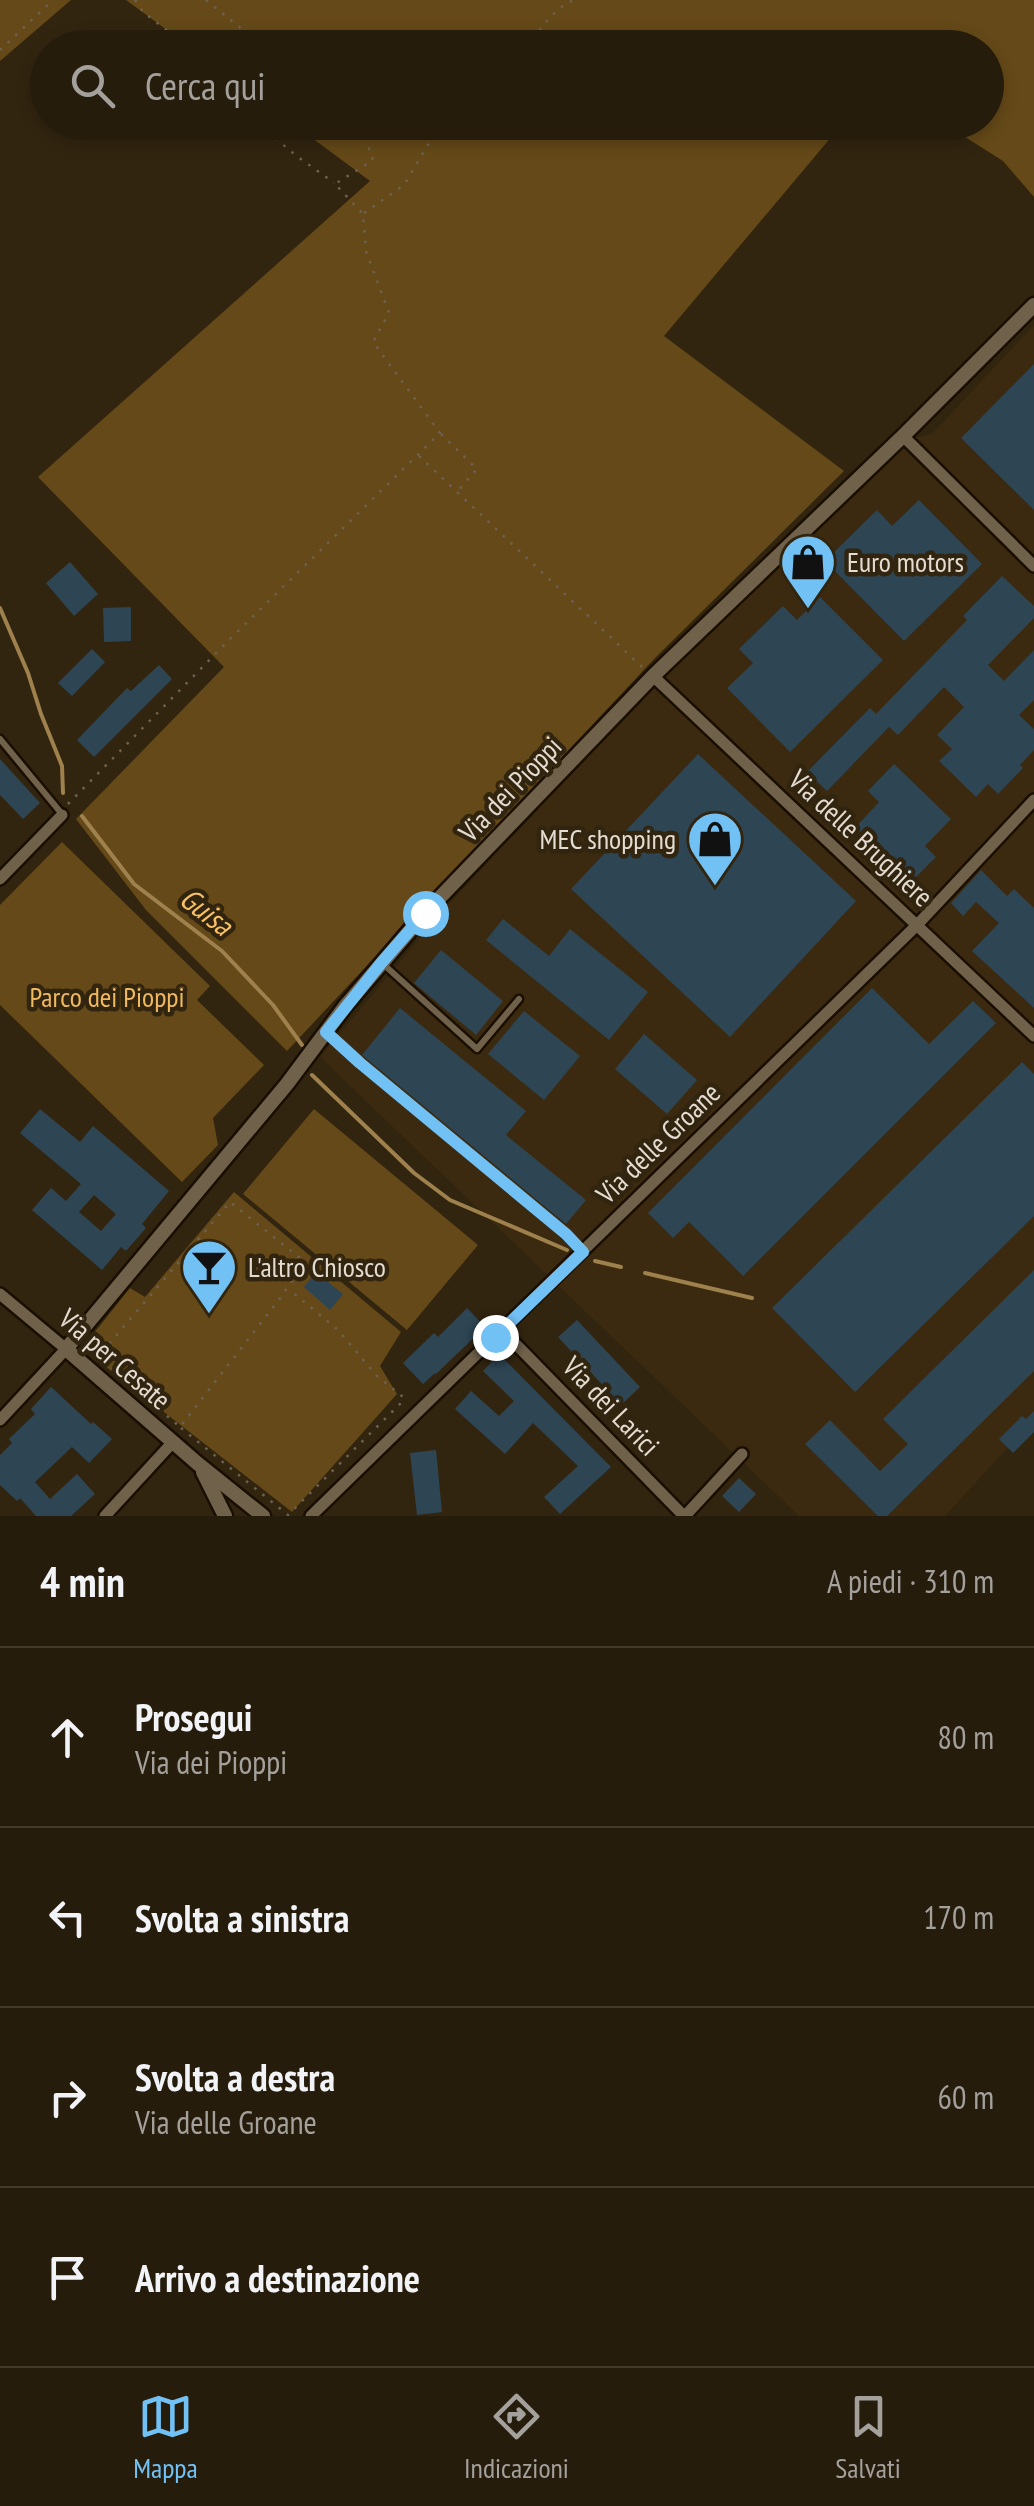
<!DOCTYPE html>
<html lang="it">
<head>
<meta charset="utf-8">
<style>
  body { margin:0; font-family:"PT Sans Narrow",sans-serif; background:#2e2515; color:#f1f3f6 }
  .stop { position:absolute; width:30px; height:30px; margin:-22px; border:8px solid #72c1f5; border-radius:50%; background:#fff }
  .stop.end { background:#72c1f5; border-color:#fff; box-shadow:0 2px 10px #0008 }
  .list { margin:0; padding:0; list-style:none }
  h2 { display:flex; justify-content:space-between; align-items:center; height:130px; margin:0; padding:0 40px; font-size:42px }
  h2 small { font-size:32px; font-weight:400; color:#a4a19d }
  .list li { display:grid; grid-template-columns:65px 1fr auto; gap:30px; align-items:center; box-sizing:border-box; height:180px; padding:0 40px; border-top:2px solid #423a2d }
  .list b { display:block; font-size:38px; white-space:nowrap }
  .list p { margin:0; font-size:32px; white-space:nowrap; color:#a4a19d }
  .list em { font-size:32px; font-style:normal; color:#a4a19d }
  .icon { flex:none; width:55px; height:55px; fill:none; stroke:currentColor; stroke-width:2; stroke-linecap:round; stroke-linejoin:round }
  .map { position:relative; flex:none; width:1034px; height:1516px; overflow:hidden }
  .search { position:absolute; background:#261c0c; box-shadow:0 5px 15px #0003; left:30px; right:30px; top:30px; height:110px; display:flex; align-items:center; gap:25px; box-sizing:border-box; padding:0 35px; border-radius:55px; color:#a4a19d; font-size:38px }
  .sheet { height:850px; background:#261c0c }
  nav { display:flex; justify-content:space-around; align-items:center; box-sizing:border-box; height:140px; border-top:2px solid #423a2d; background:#261c0c; font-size:28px; color:#a4a19d }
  nav a { display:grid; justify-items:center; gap:5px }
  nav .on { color:#72c1f5 }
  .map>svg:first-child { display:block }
</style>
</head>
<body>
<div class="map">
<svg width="1034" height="1516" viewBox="0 0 1034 1516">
  <rect width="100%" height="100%" fill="#322510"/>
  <!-- built -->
  <polygon fill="#3b2a0f" points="1034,325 1034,1419 945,1516 799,1516 320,1057 446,907 642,697 908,439 932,434"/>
  <!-- green -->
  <g fill="#654918">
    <polygon points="0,0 71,0 0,61"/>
    <polygon points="126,0 1034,0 1034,197 1003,161 943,123 986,122 986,48 190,47"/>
    <polygon points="292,123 843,123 664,336 844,471 655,658 287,1051 146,910 76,819 224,667 38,477 370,181"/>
    <polygon points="62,842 210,986 197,1000 264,1065 213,1118 218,1145 182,1182 0,1005 0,905"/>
    <polygon points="314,1109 478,1245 407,1330 243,1194"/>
    <polygon points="234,1192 401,1332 380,1366 397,1394 292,1512 82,1348 130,1288 145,1297"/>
  </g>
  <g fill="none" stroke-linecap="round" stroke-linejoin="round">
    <!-- stream -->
    <g stroke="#9e814c" stroke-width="4">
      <polyline points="0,608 28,673 41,714 62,766 63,793"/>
      <polyline points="82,816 134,884 222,951 273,1005 302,1045"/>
      <polyline points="312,1075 414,1173 450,1200 567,1250"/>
      <polyline points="595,1261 621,1267"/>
      <polyline points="645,1273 752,1298"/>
    </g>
  </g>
  <!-- building -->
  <g fill="#2e4554" fill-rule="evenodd">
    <polygon points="1034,364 1034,510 961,438"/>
    <polygon points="919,500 982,564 904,641 825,561 877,510 892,526"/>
    <polygon points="70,562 98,594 74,616 46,583"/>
    <polygon points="1002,576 1034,606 1034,618 988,665 1004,681 1034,650 1034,700 1019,715 1034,729 1034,750 1020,765 1023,768 998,794 988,784 976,797 939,761 952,749 937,735 964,707 944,687 898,735 889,727 827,791 807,772 870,708 876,714 967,620 963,616"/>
    <polygon points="820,597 883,660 790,752 727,688 753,663 739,649 783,606 797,620"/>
    <polygon points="131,607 131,641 104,642 103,608"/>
    <polygon points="92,649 105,662 72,696 58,683"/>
    <polygon points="159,665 172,679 94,757 77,740 127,688 131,691"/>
    <polygon points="698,754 856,901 730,1037 571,889"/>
    <polygon points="0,759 40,803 23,819 0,795"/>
    <polygon points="894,764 951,819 925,846 936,857 911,882 855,828 879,802 868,791"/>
    <polygon points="981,870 1007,896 1014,889 1034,908 1034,1008 972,951 999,923 976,902 963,916 951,903"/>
    <polygon points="503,919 549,956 570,929 648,992 609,1040 486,940"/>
    <polygon points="441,950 503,1001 476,1035 414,983"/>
    <polygon points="872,988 929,1044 973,1001 996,1023 743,1276 689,1222 673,1238 648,1213"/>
    <polygon points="400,1008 526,1111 506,1135 586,1200 566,1224 362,1055"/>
    <polygon points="524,1011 580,1056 544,1100 488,1054"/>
    <polygon points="644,1034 697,1080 667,1114 615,1069"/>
    <polygon points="1022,1062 1034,1074 1034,1216 855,1392 772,1308"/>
    <path d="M 40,1109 L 80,1142 L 93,1126 L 169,1191 L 142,1224 L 146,1228 L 126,1251 L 121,1247 L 102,1270 L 32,1210 L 51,1188 L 66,1201 L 81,1184 L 20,1133 ZM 94,1195 L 116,1214 L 101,1231 L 79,1212 Z"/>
    <polygon points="318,1269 331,1280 328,1282 343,1294 330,1310 304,1287"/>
    <polygon points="1034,1270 1034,1371 887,1516 878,1516 805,1444 830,1420 880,1471 908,1444 883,1419"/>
    <polygon points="467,1308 485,1327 436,1374 435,1373 423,1384 403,1363 434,1333 438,1337"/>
    <polygon points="577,1320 640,1387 621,1405 558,1337"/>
    <polygon points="499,1354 611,1467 560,1514 544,1497 578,1466 533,1423 505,1454 455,1409 471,1391 499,1416 514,1401 483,1371"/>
    <polygon points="51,1387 91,1424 93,1422 112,1439 89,1463 72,1447 35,1482 50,1499 77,1474 95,1494 71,1516 36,1516 20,1498 17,1501 0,1485 0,1455 12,1443 9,1439 35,1414 31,1409"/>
    <polygon points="1034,1411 1034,1432 1013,1453 999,1439 1022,1416 1026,1419"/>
    <polygon points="436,1450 442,1512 417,1515 410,1453"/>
    <polygon points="739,1478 756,1494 739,1512 722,1496"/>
  </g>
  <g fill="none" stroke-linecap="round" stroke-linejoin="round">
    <!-- service casing -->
    <g stroke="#190e00" stroke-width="11">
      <g id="service">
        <polyline points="0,739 62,814"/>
        <polyline points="382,963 477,1049 519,999"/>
        <polyline points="327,1033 360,1063 566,1234 583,1252"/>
      </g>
    </g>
    <!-- minor casing -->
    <g stroke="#190e00" stroke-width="16">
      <g id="minor">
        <polyline points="903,436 1034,566"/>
        <polyline points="653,676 1034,1036"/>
        <polyline points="0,879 62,815"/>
        <polyline points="0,1294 66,1349 0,1420"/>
        <polyline points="502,1330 684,1516"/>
        <polyline points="105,1516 173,1442"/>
        <polyline points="311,1516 917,925 1034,800"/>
        <polyline points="685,1516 742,1454"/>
      </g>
    </g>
    <!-- tertiary casing -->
    <g stroke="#190e00" stroke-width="19">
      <g id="tertiary">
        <polyline points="203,1472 225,1516"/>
        <polyline points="263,1516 197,1463 66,1349 287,1084 346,1005 425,913 653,676 903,436 1034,305"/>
      </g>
    </g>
    <!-- path -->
    <g stroke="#6d6250" stroke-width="2.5" stroke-dasharray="2.5 8" stroke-linecap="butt">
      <polyline points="135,0 143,12 190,48"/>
      <polyline points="206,0 265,48"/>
      <path d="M 528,48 C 540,29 553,9 574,0"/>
      <polyline points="0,50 53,0"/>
      <path d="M 262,122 C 281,148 309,164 334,183"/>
      <polyline points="364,213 404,185 437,130 446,122"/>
      <polyline points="441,434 477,469 457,492"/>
      <polyline points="419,456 642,667"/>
      <polyline points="68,804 227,642 440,433 373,342 389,313 366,251 363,214 335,184 373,160 363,131 353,122"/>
      <polyline points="95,1355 98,1357 230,1202 305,1262 281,1297 180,1427 98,1357"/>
      <polyline points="181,1428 288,1515 403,1401 403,1397 376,1375 338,1330 291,1291"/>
    </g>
    <!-- service -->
    <use href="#service" stroke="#70614b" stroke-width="6"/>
    <!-- minor -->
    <use href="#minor" stroke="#70614b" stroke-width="11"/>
    <!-- tertiary -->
    <use href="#tertiary" stroke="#70614b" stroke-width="14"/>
  </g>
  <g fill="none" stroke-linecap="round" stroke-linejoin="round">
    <!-- route -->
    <polyline stroke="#72c1f5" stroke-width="12" points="425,913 382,962 326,1032 360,1063 566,1234 583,1252 495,1337"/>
  </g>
  <!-- icons -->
  <defs>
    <g id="shop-pin" transform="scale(2.875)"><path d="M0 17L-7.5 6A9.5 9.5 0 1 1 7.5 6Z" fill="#72c1f5" stroke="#322510"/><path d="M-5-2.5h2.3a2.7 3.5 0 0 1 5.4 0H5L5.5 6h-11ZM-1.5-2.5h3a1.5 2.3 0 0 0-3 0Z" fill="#111"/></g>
    <g id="bar-pin" transform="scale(2.875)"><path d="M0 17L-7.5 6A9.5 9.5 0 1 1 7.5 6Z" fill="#72c1f5" stroke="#322510"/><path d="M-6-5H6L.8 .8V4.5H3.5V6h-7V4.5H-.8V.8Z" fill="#111"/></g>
  </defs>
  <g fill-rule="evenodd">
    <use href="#shop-pin" x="808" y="562"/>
    <use href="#shop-pin" x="715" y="839"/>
    <use href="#bar-pin" x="209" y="1267"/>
  </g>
  <g text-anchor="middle" stroke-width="9" stroke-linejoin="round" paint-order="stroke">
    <!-- poi labels -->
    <g font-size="28" fill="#e4dcd0" stroke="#322510" text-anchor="start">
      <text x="847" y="572">Euro motors</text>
      <text x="676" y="849" text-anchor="end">MEC shopping</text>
      <text x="248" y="1277">L'altro Chiosco</text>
    </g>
    <!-- street labels -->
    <g font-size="28" fill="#e4dcd0" stroke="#322510">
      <text transform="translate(510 789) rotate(-46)" y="10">Via dei Pioppi</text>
      <text transform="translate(861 838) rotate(43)" y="10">Via delle Brughiere</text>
      <text transform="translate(658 1143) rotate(-44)" y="10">Via delle Groane</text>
      <text transform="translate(115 1359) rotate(41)" y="10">Via per Cesate</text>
      <text transform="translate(611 1406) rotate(46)" y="10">Via dei Larici</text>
    </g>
    <!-- park labels -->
    <g font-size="28" fill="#f0b95d" stroke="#322510">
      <text x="107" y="1007">Parco dei Pioppi</text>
    </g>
    <!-- water labels -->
    <g font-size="30" font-style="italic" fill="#f9c166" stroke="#322510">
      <text transform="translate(206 912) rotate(38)" y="10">Guisa</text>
    </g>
  </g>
</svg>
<div class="stop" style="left:425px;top:913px"></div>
<div class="stop end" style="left:495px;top:1337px"></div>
<div class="search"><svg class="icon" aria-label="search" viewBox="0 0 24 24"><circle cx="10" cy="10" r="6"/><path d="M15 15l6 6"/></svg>Cerca qui</div>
</div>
<section class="sheet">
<h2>4 min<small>A piedi · 310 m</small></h2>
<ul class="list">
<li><svg class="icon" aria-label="ahead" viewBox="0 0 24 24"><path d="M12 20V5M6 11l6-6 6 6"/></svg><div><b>Prosegui</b><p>Via dei Pioppi</p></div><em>80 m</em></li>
<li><svg class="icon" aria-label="left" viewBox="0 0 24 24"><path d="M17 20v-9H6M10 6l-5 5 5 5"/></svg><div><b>Svolta a sinistra</b></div><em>170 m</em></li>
<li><svg class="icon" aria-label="right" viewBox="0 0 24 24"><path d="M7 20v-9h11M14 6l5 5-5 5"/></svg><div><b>Svolta a destra</b><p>Via delle Groane</p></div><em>60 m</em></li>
<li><svg class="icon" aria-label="arrive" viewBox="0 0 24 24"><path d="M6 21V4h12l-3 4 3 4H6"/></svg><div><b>Arrivo a destinazione</b></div></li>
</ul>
</section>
<nav>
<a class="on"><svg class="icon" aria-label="map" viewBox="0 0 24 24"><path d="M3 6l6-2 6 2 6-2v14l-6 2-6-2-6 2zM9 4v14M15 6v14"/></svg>Mappa</a>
<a><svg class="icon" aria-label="directions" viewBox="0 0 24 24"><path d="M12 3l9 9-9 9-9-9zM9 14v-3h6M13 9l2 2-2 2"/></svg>Indicazioni</a>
<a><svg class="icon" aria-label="saved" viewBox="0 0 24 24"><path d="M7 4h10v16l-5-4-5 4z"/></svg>Salvati</a>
</nav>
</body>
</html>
